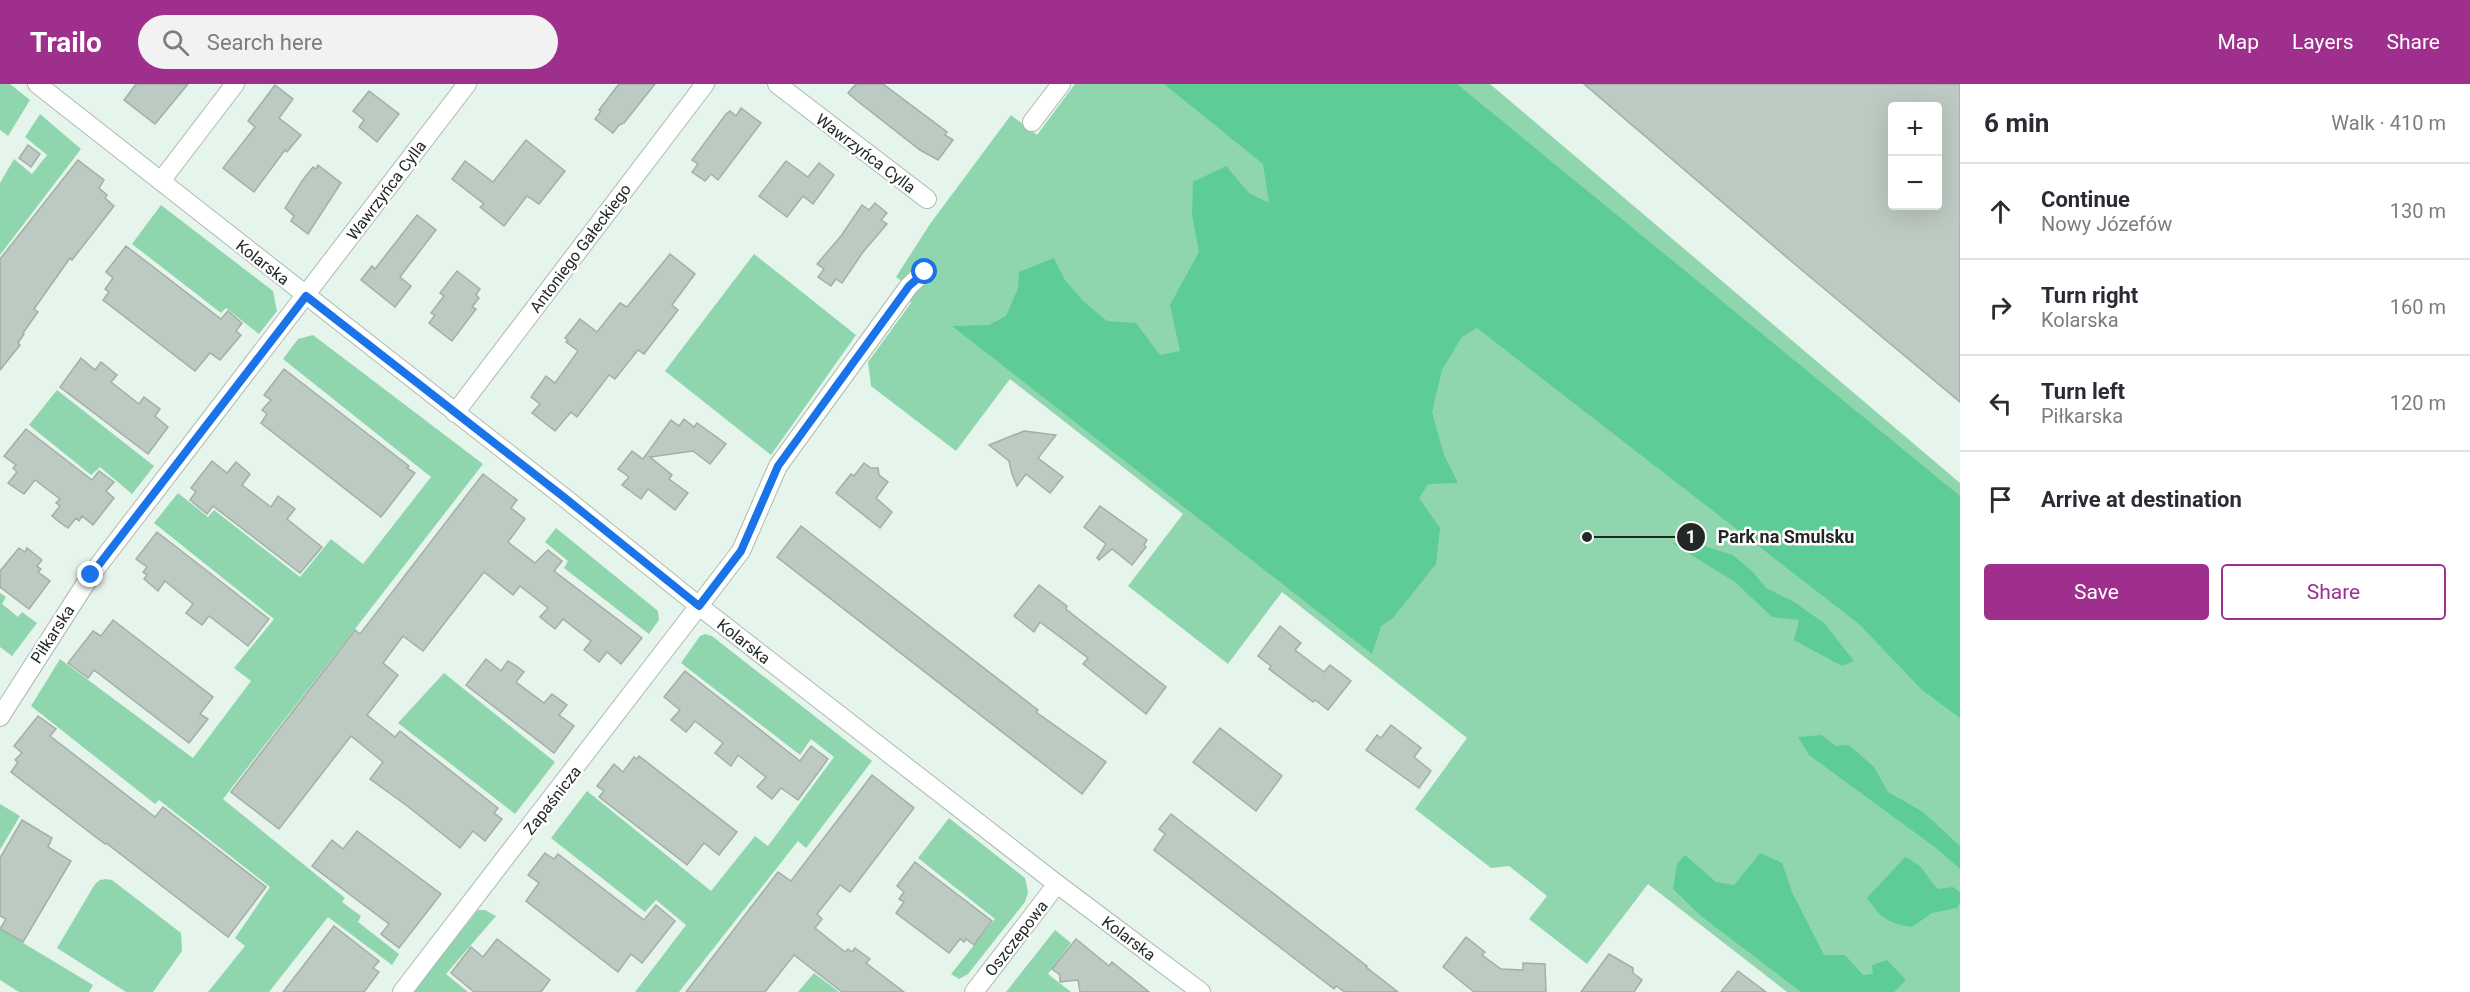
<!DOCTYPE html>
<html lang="en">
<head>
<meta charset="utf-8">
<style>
  body { margin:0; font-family:Roboto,sans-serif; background:#f2f2f3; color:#2b2b33 }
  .controls { position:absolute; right:18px; top:18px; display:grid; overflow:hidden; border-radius:6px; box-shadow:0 6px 24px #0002 }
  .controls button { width:54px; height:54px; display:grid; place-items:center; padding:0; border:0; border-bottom:2px solid #e1e1e2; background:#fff; color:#2b2b33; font:30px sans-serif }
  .stop { position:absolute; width:18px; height:18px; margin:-14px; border:4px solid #1a73e8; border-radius:50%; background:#fff }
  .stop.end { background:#1a73e8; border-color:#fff; box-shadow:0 2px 6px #0008 }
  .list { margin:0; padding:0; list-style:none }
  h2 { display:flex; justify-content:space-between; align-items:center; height:78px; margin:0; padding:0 24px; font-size:26px }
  h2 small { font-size:20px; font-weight:400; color:#7c7c81 }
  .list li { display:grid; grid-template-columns:39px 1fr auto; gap:18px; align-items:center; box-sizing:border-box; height:96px; padding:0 24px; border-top:2px solid #e1e1e2 }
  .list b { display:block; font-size:22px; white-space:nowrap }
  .list p { margin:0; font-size:20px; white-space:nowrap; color:#7c7c81 }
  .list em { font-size:20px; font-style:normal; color:#7c7c81 }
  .actions { display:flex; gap:12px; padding:18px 24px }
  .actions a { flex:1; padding:14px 0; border:2px solid #9f2f8d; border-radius:6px; text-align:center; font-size:21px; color:#9f2f8d }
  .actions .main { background:#9f2f8d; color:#fff }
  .icon { flex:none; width:33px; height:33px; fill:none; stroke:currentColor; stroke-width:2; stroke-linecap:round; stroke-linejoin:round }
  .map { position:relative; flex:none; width:1960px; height:908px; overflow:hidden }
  header { display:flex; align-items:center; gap:36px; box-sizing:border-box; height:84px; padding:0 30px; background:#9f2f8d; color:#fff }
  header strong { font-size:28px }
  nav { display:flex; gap:33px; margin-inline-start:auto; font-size:21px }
  .search { width:420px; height:54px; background:#f2f2f3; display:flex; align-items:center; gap:15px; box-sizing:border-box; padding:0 21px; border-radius:33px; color:#7c7c81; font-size:22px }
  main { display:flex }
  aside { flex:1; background:#fff }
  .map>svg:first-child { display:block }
</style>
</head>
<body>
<header>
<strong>Trailo</strong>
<div class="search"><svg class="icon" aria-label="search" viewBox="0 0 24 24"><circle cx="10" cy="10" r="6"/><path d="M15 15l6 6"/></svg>Search here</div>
<nav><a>Map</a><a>Layers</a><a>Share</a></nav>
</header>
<main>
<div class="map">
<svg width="1960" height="908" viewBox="0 0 1960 908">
  <rect width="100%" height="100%" fill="#e6f5ec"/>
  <!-- green -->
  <g fill="#8fd6af">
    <polygon points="0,0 10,0 30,16 8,52 0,46"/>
    <polygon points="1075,0 1490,0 1960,399 1960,908 1787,908 1648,800 1587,880 1529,835 1547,812 1509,782 1491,784 1415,725 1467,654 1282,508 1228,580 1128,502 1183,430 1010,295 956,367 871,302 868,278 911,219 909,202 896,193 930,140 1011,31 1037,51"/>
    <polygon points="40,30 81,65 0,171 0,99 14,75 32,90 47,71 25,53"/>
    <polygon points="161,121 273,207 277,227 259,250 226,224 221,229 132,160"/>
    <polygon points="754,170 856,251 771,371 665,287"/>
    <polygon points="313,251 483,380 223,715 345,814 342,818 361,832 358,838 399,870 392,881 328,833 269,908 208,908 245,862 235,854 270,803 159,716 155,720 31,622 60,575 193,674 251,597 234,584 274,535 154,439 178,409 208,433 214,426 300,493 331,455 363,480 431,393 283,275 298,255"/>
    <polygon points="57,306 154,382 132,410 100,383 91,391 29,341"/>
    <polygon points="556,444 658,527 659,536 649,550 564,484 568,477 545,458"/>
    <polygon points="0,509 6,513 2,520 18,533 22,528 37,539 12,572 0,563"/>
    <polygon points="705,550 712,552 872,677 806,764 798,757 679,908 635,908 686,841 656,816 645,828 551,754 587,707 711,807 755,752 768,762 834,673 811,655 800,671 681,579 700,552"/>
    <polygon points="444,589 555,678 515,730 398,639"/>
    <polygon points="0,720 20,732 0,766"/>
    <polygon points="949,734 1025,794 1028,808 1025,818 968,890 959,895 951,890 995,835 918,774"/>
    <polygon points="106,795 112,796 181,849 182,867 153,908 126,908 57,864 95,800 100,796"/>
    <polygon points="478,826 485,826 496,832 446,890 468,908 413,908"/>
    <polygon points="0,845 93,901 89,908 19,908 0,896"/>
    <polygon points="1055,846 1071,859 1048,890 1071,908 1006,908"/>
    <polygon points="814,889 839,908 798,908"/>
  </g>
  <!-- forest -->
  <g fill="#5ecc96">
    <polygon points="1164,0 1457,0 1960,412 1960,634 1922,606 1859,540 1477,244 1462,253 1442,286 1432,328 1444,371 1458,399 1428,400 1419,414 1440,444 1436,480 1393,534 1381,542 1372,570 952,242 989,241 1006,232 1018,204 1019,188 1054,174 1065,196 1083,217 1107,237 1136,239 1160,271 1180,267 1170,221 1199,168 1192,131 1193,98 1226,82 1249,109 1269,119 1263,80"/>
    <polygon points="1672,459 1698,460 1733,471 1752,487 1766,504 1794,518 1824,539 1854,577 1842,582 1794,556 1799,536 1772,533 1735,498"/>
    <polygon points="1821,651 1836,662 1849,661 1874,683 1888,708 1923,728 1960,762 1960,785 1936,764 1809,671 1798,653"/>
    <polygon points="1760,769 1782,779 1792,808 1824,871 1845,871 1863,891 1873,890 1872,881 1887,876 1906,896 1894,908 1801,908 1701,832 1673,805 1677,780 1685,771 1716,798 1734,801"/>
    <path d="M 1905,773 C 1928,784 1922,789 1938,805 L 1953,803 L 1960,808 L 1960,819 L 1957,824 L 1932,829 L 1912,843 C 1887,839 1881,834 1867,814 Z"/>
  </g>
  <!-- building -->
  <g fill="#bccac2" stroke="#a1afa7" stroke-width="1.5" fill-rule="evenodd">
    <polygon points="136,0 188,0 155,40 124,16"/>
    <polygon points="619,0 655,0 624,39 619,41 613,49 595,35 601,27 599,26"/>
    <polygon points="856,0 883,0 947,48 945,51 953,56 938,76 920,66 856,16 848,9"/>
    <path d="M 1584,0 L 1960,0 L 1960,318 L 1791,177 ZM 1893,22 L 1938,22 L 1938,122 L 1893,122 Z"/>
    <polygon points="275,1 293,15 279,34 301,51 287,68 285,66 254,108 223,84 255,43 248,37"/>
    <polygon points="369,7 399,30 377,58 359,43 364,36 353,27"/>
    <polygon points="741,24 761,39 718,96 711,90 705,97 692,88 698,80 692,76 726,30 730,27 736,32"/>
    <polygon points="526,56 565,87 539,120 527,112 504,142 480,123 484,120 452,95 465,77 493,98"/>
    <polygon points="28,61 40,70 31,83 19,74"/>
    <polygon points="78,76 104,96 99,104 107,111 105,114 114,122 72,176 70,174 34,225 38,228 23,249 24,250 18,259 20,261 0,286 0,175"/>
    <polygon points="786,77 808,93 819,79 834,91 813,120 803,112 787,133 759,112"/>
    <polygon points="318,81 341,99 308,150 291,137 294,132 285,124 302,97 313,83 316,85"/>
    <polygon points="875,119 887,129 881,136 887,140 863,168 842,199 836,195 831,202 818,193 824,185 817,180 841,152 862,121 869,126"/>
    <polygon points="417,131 436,146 400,193 411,202 395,223 361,196 372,182 375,185"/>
    <polygon points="126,162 221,235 228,227 242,239 236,247 241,251 220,276 210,269 195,287 103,216 109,208 105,205 113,194 106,188"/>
    <polygon points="670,170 695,190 672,221 678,226 644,270 638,266 615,295 609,291 577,333 571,328 555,347 532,329 540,320 531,313 546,292 555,299 578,267 566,258 568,256 565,254 580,235 597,248 620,219 627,223"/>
    <polygon points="457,187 480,205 476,211 479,214 472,223 476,225 452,257 429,239 435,231 431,229 444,212 440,209"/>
    <polygon points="81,274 95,286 101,278 117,291 111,298 139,320 144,313 160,325 155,332 168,343 148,370 60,303"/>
    <polygon points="284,285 409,382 407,384 415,389 381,433 261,339 267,330 262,326 271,316 264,311"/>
    <polygon points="684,335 694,343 697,339 726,360 710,380 693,367 650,373 672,391 669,395 688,409 675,426 648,405 641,415 622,401 629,393 618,385 632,367 643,375 671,336 679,342"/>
    <polygon points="26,345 92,396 99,387 114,398 106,407 114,414 93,441 82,432 79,437 76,434 68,444 59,438 52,432 60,422 56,419 60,415 35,396 24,410 8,399 17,388 13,384 16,381 4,372"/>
    <polygon points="1024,347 1056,351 1038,374 1063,393 1050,409 1026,390 1017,402 1012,390 1009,377 989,361"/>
    <polygon points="212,377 227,389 236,378 250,390 242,401 271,423 278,412 295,425 287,435 322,463 300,489 213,422 207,430 190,416 196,408 191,404"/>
    <polygon points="864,379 871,384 878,384 879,391 888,398 876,414 892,428 880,444 836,409 851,390 854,392"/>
    <polygon points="483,390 517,416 511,424 525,435 508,458 535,479 548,466 562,477 554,487 642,554 621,580 607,568 599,578 584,566 591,557 563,535 555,545 540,533 548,524 520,502 513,511 484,488 423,567 403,552 383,579 398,591 367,631 395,653 400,647 498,724 494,729 502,735 485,757 473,747 460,764 406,721 370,695 383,678 351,652 279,745 231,708 355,546 360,550"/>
    <polygon points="1100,422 1147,456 1144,461 1146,463 1132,481 1112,465 1099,476 1097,474 1106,460 1084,443"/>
    <polygon points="801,442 1038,626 1036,628 1106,678 1082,710 777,473"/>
    <polygon points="157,448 269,535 248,562 209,532 202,541 186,529 193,520 165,497 158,507 144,495 147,491 143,488 147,483 136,475"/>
    <polygon points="19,464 25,468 27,464 42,476 37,482 41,485 38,488 50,497 29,525 0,503 0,487"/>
    <polygon points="1039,501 1067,522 1066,525 1081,537 1166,603 1146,630 1083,580 1088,574 1040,538 1034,548 1014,532"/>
    <polygon points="113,536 213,613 200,630 208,635 189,659 94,586 88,594 68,579 93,547 101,552"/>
    <polygon points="1280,542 1301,559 1295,566 1324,588 1330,581 1351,597 1328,626 1315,616 1313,618 1269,585 1271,582 1258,572"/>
    <polygon points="486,575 501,587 508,577 515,581 524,588 516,598 544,619 552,610 567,621 559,631 574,642 554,669 466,601"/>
    <polygon points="685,587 800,677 811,662 828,675 798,716 781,704 772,715 757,703 766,693 738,671 731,682 715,669 723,659 695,637 686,648 671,636 680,626 664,613"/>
    <polygon points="38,632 56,645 50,652 155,733 163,723 266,803 228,853 106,759 105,760 11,688 18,678 15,676 22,669 14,662"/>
    <polygon points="1391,641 1421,664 1414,673 1431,687 1419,704 1366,666 1377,651 1381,654"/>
    <polygon points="1220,644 1282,692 1256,727 1193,678"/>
    <polygon points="639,672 737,748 719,771 704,759 687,781 599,713 604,707 597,702 614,680 623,688 634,673 637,675"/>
    <polygon points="872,691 914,724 850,808 840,801 817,830 822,835 815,844 845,868 848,865 852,868 855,864 870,875 866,879 904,908 842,908 794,871 765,908 686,908 778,788 791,797"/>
    <polygon points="1171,730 1367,882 1366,883 1398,908 1345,908 1336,902 1334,905 1154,766 1165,750 1159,745"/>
    <polygon points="22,736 52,754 48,763 71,777 23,858 0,845 6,835 0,832 0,774"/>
    <polygon points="357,747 441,810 399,864 381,850 389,840 312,782 332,756 343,765"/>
    <polygon points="545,769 554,775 558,770 644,836 656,821 675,837 642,879 631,870 618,888 526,817 539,799 528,791"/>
    <polygon points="915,778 992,837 974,861 966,855 964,858 960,855 949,869 896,829 904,818 899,815 904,808 897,802"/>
    <polygon points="334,842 379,877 373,884 379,888 364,908 283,908"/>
    <polygon points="1466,853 1485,868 1482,871 1501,885 1523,886 1523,879 1545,880 1546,908 1474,908 1443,883"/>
    <polygon points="497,855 550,896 541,908 474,908 451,889 471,863 483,873"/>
    <polygon points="1076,855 1109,882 1112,878 1149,908 1080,908 1078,896 1060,898 1060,891 1052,885"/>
    <polygon points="1609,870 1633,884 1633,889 1642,896 1634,908 1581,908"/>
    <polygon points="1738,887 1766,908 1721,908"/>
  </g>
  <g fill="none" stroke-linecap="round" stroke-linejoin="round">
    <!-- street casing -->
    <g stroke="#acbab2" stroke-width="20">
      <g id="street">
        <polyline points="37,0 565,414 699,522 1057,800 1201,908"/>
        <polyline points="777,0 927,115"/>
        <polyline points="1032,38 1061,0"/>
        <polyline points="161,97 235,0"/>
        <polyline points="455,329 705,0"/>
        <polyline points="0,633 91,491 467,0"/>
        <polyline points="402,908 741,467 778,382 909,202 925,187"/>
        <polyline points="974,908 1057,800"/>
      </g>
    </g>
    <!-- street -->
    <use href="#street" stroke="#fff" stroke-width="18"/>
  </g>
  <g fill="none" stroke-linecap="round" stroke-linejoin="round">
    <!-- route -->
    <polyline stroke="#1a73e8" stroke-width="8" points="91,491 306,212 565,414 699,522 741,467 778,382 909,202 925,188"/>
  </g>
  <g text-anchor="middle" stroke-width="5" stroke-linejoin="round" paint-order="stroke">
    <!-- street labels -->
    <g font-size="16" fill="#222825" stroke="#fff">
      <text transform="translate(866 69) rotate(37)" y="6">Wawrzyńca Cylla</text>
      <text transform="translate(386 106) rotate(-53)" y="6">Wawrzyńca Cylla</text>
      <text transform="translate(580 164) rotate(-53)" y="6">Antoniego Gałeckiego</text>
      <text transform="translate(263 178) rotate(38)" y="6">Kolarska</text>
      <text transform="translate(52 550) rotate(-57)" y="6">Piłkarska</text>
      <text transform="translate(744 557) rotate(38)" y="6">Kolarska</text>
      <text transform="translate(552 716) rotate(-52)" y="6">Zapaśnicza</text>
      <text transform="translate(1016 854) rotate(-52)" y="6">Oszczepowa</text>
      <text transform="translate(1129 854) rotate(37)" y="6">Kolarska</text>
    </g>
  </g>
  <!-- callouts -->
  <path fill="none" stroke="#222825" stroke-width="2" d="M1587 453L1691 453"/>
  <g fill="#222825" stroke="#fff" stroke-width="2">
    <circle cx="1587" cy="453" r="6"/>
    <circle cx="1691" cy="453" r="15"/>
  </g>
  <g font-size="18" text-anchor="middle" font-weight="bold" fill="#fff">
    <text x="1691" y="459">1</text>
  </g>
  <g font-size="18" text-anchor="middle" font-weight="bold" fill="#222825" stroke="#fff" stroke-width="5" stroke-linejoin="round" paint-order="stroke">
    <text x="1786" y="459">Park na Smulsku</text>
  </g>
</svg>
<div class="controls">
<button>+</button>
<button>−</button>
</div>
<div class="stop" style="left:925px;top:188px"></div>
<div class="stop end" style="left:91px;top:491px"></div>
</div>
<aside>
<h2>6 min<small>Walk · 410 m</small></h2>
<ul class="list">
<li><svg class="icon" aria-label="ahead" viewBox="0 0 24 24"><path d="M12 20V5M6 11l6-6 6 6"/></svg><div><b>Continue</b><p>Nowy Józefów</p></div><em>130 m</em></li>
<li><svg class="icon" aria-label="right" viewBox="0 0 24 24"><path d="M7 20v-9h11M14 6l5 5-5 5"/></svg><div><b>Turn right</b><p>Kolarska</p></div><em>160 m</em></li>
<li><svg class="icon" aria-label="left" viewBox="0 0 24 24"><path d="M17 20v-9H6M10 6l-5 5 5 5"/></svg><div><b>Turn left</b><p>Piłkarska</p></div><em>120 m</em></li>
<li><svg class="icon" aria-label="arrive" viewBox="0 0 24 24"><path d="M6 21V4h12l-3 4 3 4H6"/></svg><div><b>Arrive at destination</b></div></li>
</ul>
<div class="actions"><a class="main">Save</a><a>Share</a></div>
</aside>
</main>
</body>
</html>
